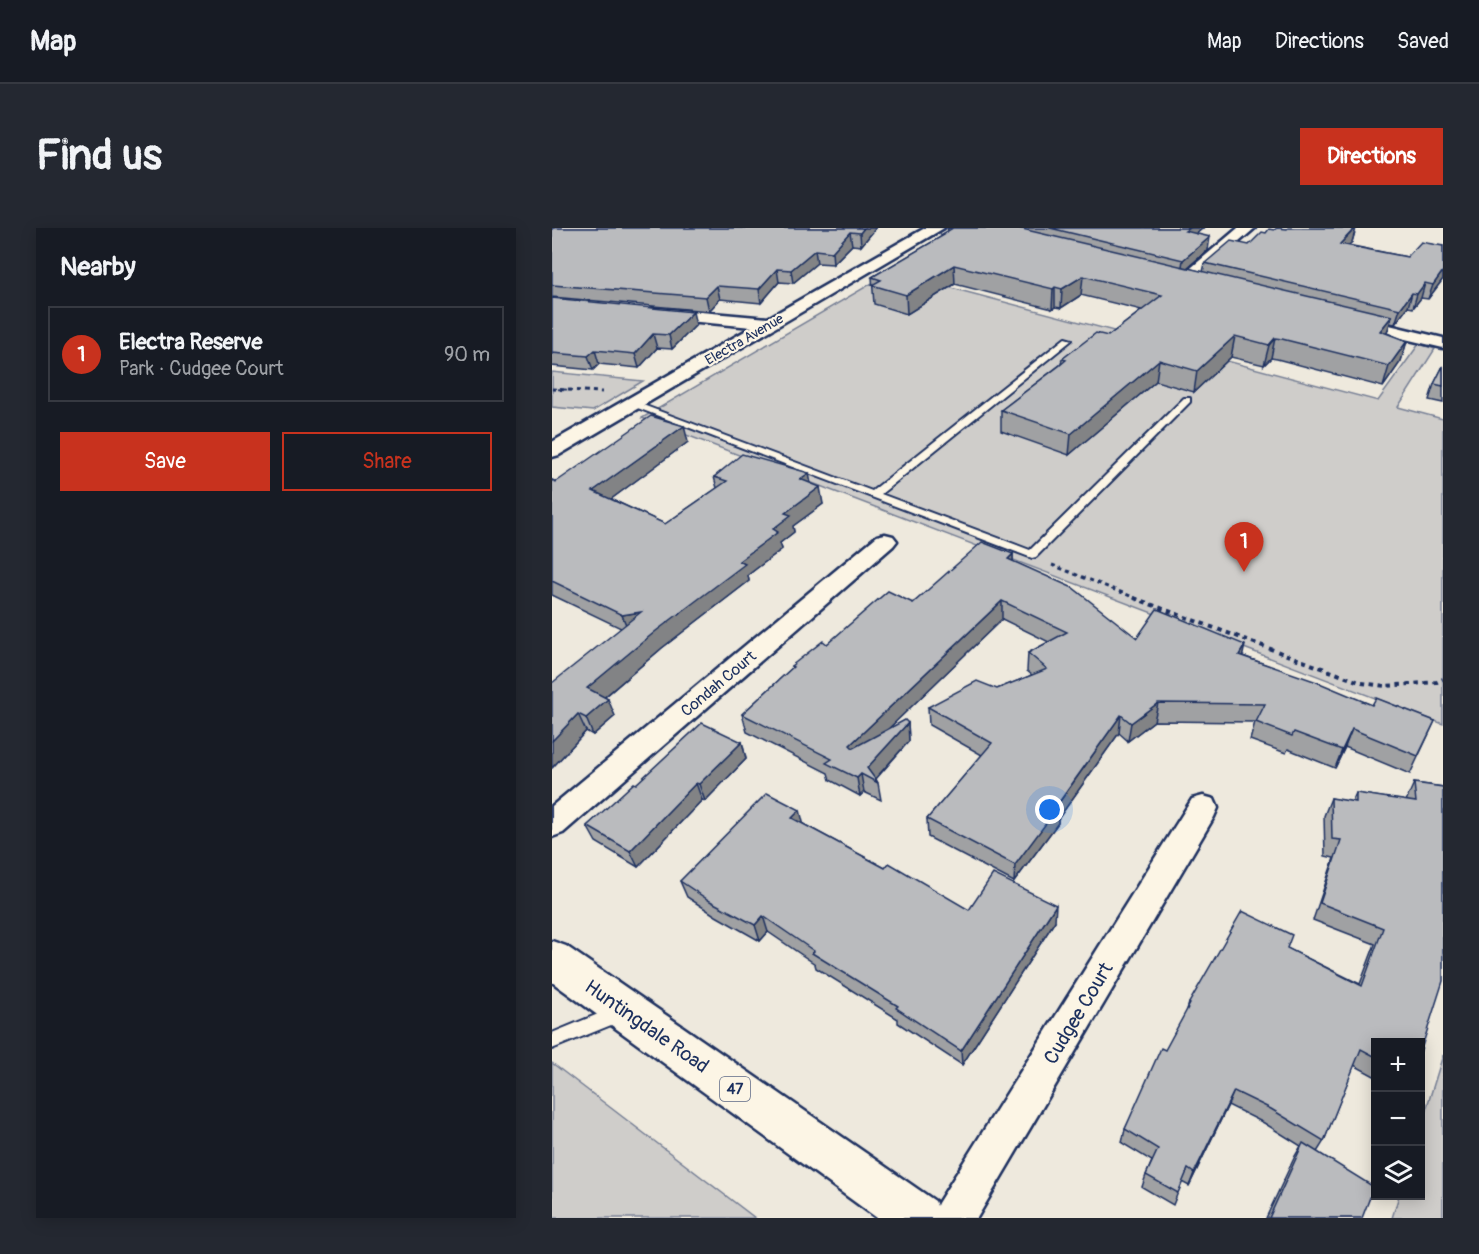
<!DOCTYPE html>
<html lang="en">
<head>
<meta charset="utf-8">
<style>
  body { margin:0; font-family:Pangolin,sans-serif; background:#242831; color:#f1f3f6 }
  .controls { position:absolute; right:18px; bottom:18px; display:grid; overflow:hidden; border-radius:0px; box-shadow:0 3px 15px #0003 }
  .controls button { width:54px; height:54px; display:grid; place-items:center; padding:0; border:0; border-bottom:2px solid #363941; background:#171b24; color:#f1f3f6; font:30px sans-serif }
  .you { position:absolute; left:498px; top:582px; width:21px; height:21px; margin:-15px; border:4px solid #fff; border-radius:50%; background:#1a73e8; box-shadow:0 0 0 9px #1a73e833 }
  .badge { display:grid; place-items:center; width:39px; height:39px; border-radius:50%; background:#c8321e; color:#fff; font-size:20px; font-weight:700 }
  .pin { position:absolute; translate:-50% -50px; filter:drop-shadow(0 2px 3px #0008) }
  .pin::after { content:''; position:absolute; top:32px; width:21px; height:18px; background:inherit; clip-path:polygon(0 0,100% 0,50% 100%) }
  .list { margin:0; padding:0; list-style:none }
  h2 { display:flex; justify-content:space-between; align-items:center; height:78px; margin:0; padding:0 24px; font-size:26px }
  h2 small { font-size:20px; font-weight:400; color:#9ea1a6 }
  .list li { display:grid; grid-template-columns:39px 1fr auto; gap:18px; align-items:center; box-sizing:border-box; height:96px; margin:0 12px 12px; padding:0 12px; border:2px solid #363941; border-radius:0px }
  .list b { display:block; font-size:22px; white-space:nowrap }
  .list p { margin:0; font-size:20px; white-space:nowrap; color:#9ea1a6 }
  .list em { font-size:20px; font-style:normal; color:#9ea1a6 }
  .actions { display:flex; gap:12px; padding:18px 24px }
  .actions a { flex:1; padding:14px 0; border:2px solid #c8321e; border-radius:0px; text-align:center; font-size:21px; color:#c8321e }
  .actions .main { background:#c8321e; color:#fff }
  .icon { flex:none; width:33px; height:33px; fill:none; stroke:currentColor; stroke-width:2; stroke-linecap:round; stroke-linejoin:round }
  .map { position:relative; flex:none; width:891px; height:990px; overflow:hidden; border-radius:0px }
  header { display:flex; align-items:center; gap:36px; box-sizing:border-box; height:84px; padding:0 30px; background:#171b24; border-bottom:2px solid #363941 }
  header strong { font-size:28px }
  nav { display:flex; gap:33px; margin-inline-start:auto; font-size:21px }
  .intro { display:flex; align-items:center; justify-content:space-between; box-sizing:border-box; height:144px; padding:0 36px }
  h1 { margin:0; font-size:42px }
  .button { padding:15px 27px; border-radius:0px; background:#c8321e; color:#fff; font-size:21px; font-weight:700 }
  main { display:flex; gap:36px; padding:0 36px }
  aside { flex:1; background:#171b24; border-radius:0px; box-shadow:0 3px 15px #0003 }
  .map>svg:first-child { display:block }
</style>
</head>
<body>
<header>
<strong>Map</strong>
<nav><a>Map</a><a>Directions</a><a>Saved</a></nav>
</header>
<div class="intro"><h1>Find us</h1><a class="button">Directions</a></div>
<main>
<aside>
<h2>Nearby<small></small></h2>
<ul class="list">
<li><span class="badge">1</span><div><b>Electra Reserve</b><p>Park · Cudgee Court</p></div><em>90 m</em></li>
</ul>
<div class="actions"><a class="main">Save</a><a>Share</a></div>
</aside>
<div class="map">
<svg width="891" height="990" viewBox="0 0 891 990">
  <rect width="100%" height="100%" fill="#eee9dd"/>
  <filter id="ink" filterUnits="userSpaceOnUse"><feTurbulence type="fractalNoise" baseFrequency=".0167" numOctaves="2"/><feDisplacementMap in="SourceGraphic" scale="12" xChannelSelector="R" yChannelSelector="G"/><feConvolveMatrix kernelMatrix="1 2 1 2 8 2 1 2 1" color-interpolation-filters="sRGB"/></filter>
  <g filter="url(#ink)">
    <!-- green -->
    <g fill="#cfcdca" stroke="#757e94" stroke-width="1.5">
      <polygon points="339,44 826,173 867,116 883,121 846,179 891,191 891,496 90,190"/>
      <polygon points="0,145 0,144 91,153 41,183 0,179"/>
      <polygon points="891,827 891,990 840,990 847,968 868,968 869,898"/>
      <polygon points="0,835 203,990 0,990"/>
    </g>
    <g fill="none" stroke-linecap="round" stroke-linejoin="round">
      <!-- service casing -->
      <g stroke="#1b2f5e" stroke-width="4">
        <g id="service">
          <polygon points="513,110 520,112 329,266 478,322 632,170 638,170 638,174 484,329 480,330 75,176 83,174 320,263"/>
          <polygon points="68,777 74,779 77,785 74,791 0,821 0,805"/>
        </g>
      </g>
      <!-- minor casing -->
      <g stroke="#1b2f5e" stroke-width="5">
        <g id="minor">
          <polygon points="373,0 392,0 7,227 0,229 0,214 200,99 104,90 98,89 95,85 98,81 104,80 216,90"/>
          <polygon points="686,0 703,0 639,56 627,56 625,53 627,50"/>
          <polygon points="800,88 891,110 891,120 794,97 791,93 794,89"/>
          <polygon points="333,306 341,308 345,313 341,318 11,605 0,609 0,578 325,308"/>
          <polygon points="651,568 662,571 666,580 662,589 425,990 380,990 386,975 640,571"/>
        </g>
      </g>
      <!-- primary casing -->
      <g stroke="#1b2f5e" stroke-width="5">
        <polygon id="primary" points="0,713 14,718 383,973 390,990 325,990 0,754"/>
      </g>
      <!-- path-far2 -->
      <polyline stroke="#1b2f5e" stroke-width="2" stroke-dasharray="3 3" stroke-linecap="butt" points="0,161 24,162"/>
      <!-- path-far1 -->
      <g stroke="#1b2f5e" stroke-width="3" stroke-dasharray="4 4" stroke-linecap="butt">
        <polyline points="0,161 50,164"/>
        <polyline points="500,337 586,371"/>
      </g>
      <!-- path -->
      <polyline stroke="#1b2f5e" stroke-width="4" stroke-dasharray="4.5 4.5" stroke-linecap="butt" points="582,370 810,455 833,458 885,454 891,451"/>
      <!-- service -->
      <use href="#service" fill="#fcf5e5" fill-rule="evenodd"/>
      <!-- minor -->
      <use href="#minor" fill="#fcf5e5" fill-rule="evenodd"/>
      <!-- primary -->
      <use href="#primary" fill="#fcf5e5" fill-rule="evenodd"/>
    </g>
    <!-- wall -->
    <g fill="#a0a1a3" stroke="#1b2f5e" stroke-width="1.5">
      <polygon points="0,0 324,0 309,18 300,17 281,36 265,35 241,55 227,54 209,75 168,71 157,83 0,69"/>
      <polygon points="395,0 651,0 644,6 656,22 635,40 651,44 653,35 697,17 714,5 722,2 735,1 804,0 800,14 796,17 855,29 891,18 891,51 876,71 869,70 861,80 856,79 843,96 838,95 835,105 855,113 849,133 831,159 725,131 719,130 712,137 679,129 642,164 604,153 517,227 449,203 449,182 509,136 510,131 556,108 590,82 529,67 509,80 503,79 500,81 403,56 355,86 322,76 320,49 389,9 389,7 396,3"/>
      <polygon points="0,70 144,97 120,121 105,120 87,140 47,136 41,142 0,138"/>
      <polygon points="891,138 891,175 877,172 882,156"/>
      <polygon points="136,214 59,271 113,296 165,260 162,249 259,255 271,276 241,298 242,304 228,315 230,321 196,347 197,353 110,420 53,469 63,488 41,507 34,503 0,540 69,400 0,367 0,252 4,254"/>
      <polygon points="461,326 461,334 585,410 691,428 820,477 883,493 858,546 793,519 783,540 736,521 734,525 698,512 703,494 602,493 576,513 567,505 506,591 506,595 462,654 376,609 375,591 430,527 377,497 376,479 445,461 480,447 475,443 476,425 497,414 450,391 336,501 356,495 357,513 324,551 326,555 329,572 312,564 308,568 278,552 276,545 195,504 190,486 240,440 239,438 275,416"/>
      <polygon points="190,514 194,531 153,573 150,572 86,639 44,614 35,598 84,556"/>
      <polygon points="862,555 891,559 824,814 824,849 802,837 772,913 765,924 810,990 714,990 743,928 749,918 712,895 676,877 637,958 630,954 621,977 590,959 594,947 600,933 570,915 573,901 634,785 637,775 735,720 808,756 823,716 761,692 782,630 773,628 772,588 779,570 800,574 804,565 854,573"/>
      <polygon points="251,596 333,640 417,682 503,693 410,837 346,795 346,791 264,740 263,736 216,704 208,713 164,688 135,669 128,653"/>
    </g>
    <!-- shaded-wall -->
    <g fill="#828385" stroke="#1b2f5e" stroke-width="1.5">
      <polygon points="312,0 324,0 309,18 308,5"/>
      <polygon points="638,0 651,0 632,16 633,3"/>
      <polygon points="804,0 800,14 784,30 788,16"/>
      <polygon points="298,4 300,17 281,36 280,24"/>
      <polygon points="658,9 656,22 629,45 631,32"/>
      <polygon points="263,22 265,35 241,55 239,42"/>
      <polygon points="402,37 403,56 355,86 354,67"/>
      <polygon points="225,41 227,54 209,75 207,61"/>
      <polygon points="891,43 891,51 876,71 881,57"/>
      <polygon points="531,48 529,67 509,80 510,61"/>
      <polygon points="873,55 869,70 861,80 865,66"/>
      <polygon points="165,58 168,71 157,83 154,69"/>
      <polygon points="503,59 503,79 500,81 501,61"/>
      <polygon points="860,65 856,79 843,96 848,81"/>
      <polygon points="141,84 144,97 120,121 117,107"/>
      <polygon points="840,88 834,108 828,103"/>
      <polygon points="101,106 105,120 87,140 83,126"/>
      <polygon points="683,108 679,129 642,164 645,143"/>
      <polygon points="723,110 719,130 712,137 717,117"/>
      <polygon points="855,113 849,133 831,159 837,138"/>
      <polygon points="43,122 47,136 41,142 36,128"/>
      <polygon points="607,132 604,153 517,227 519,206"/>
      <polygon points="132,198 136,214 47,280 41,263"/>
      <polygon points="257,245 260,262 248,251"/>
      <polygon points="268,259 271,276 241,298 242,304 228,315 230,321 196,347 197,353 110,420 43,477 35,460 187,333 221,301 233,285"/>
      <polygon points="461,326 461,344 456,331"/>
      <polygon points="450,373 450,391 301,535 298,517"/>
      <polygon points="89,384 77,404 70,387"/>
      <polygon points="693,417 689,435 687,427"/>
      <polygon points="56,471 63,488 41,507 34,490"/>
      <polygon points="606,475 602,493 576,513 579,495"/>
      <polygon points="26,486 34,503 0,540 0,513"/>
      <polygon points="569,487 567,505 506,591 506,595 462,654 463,637"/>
      <polygon points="356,495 357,513 322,552 315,540"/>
      <polygon points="800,501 793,519 783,540 790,522"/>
      <polygon points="190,514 194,531 153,573 147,556"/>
      <polygon points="309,546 312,564 308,568 305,550"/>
      <polygon points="144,555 150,572 86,639 78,623"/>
      <polygon points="248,582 252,598 240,590"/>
      <polygon points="504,677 503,693 410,837 409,823"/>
      <polygon points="211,688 216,704 208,713 203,697"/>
      <polygon points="682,863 676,877 637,958 642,945"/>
    </g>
    <!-- building -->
    <g fill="#babbbe" stroke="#1b2f5e" stroke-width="1.5">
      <polygon points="0,0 312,0 308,5 298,4 280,24 263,22 239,42 225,41 207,61 165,58 154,69 0,57"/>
      <polygon points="395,0 466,0 840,88 828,103 855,113 837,138 730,111 723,110 717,117 683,108 645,143 607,132 519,206 449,182 507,138 514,132 510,131 544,105 556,108 610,67 531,48 510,61 503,59 501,61 402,37 354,67 320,57 329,52 320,49 392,7 389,7 399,1"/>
      <polygon points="498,0 638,0 633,3 658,9 631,32"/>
      <polygon points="725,0 735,1 736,0 803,0 788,16 855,29 869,14 891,18 891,43 881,57 873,55 865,66 860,65 848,81 653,35 679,13 697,17 710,4 714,5 717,1 722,2"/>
      <polygon points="0,70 141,84 117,107 101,106 83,126 43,122 36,128 0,125"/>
      <polygon points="891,138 891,158 882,156"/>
      <polygon points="99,188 132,198 41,263 113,296 175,253 162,249 190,226 257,245 248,251 268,259 233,285 239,287 221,301 226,304 187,333 193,336 104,403 35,460 56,471 34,490 26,486 0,513 0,455 89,384 70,387 0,353 0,252 4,254"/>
      <polygon points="430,314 461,326 456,331 521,360 585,410 605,381 693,417 687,427 765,454 820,477 824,470 883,493 866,528 800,501 790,522 742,504 740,508 704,494 713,476 606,475 579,495 569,487 505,577 507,578 463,637 375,591 440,515 376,479 425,453 445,461 495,441 476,425 515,404 450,373 298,517 301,520 353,492 356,495 315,540 326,555 309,546 305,550 274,535 280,531 190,486 241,439 239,438 271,413 275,416 336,363 361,375"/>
      <polygon points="150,495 190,514 147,556 144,555 78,623 35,598 82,555 84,556"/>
      <polygon points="862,555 891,559 891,753 868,825 868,814 824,814 824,829 809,821 772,913 719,881 682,863 642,945 636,941 626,965 594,947 606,921 573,901 609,820 613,822 638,776 637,775 690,683 740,707 735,720 810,758 831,700 768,675 789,612 780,611 779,570 804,574 804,565 864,574"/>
      <polygon points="215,565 248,582 240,590 333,640 337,635 417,682 441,646 504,677 409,823 344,780 346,778 260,725 262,723 211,688 203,697 158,673 128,653"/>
      <polygon points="751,915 822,959 810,990 717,990"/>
    </g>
  </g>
  <g text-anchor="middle" stroke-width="4.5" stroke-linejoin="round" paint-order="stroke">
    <!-- far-street labels -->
    <g font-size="14" fill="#1b2f5e" stroke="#fcf5e5">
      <text transform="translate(192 111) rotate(-30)" y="5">Electra Avenue</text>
    </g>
    <!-- shield labels -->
    <rect fill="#fcf5e5" stroke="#5e6a86" stroke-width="1.5" x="168" y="849" width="30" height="24" rx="4.5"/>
    <g font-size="15" font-weight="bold" fill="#1b2f5e">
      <text x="183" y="866">47</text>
    </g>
    <!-- street labels -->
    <g font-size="16" fill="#1b2f5e" stroke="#fcf5e5">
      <text transform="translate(166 455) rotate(-40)" y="6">Condah Court</text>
    </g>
    <!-- near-street labels -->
    <g font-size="20" fill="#1b2f5e" stroke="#fcf5e5">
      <text transform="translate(526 785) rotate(-59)" y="7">Cudgee Court</text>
      <text transform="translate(95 798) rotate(35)" y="7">Huntingdale Road</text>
    </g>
  </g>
</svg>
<div class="controls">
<button>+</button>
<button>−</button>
<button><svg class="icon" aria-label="layers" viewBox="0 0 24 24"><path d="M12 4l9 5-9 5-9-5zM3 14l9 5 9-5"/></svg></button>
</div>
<div class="you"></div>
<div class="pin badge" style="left:692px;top:344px">1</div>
</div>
</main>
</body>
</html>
